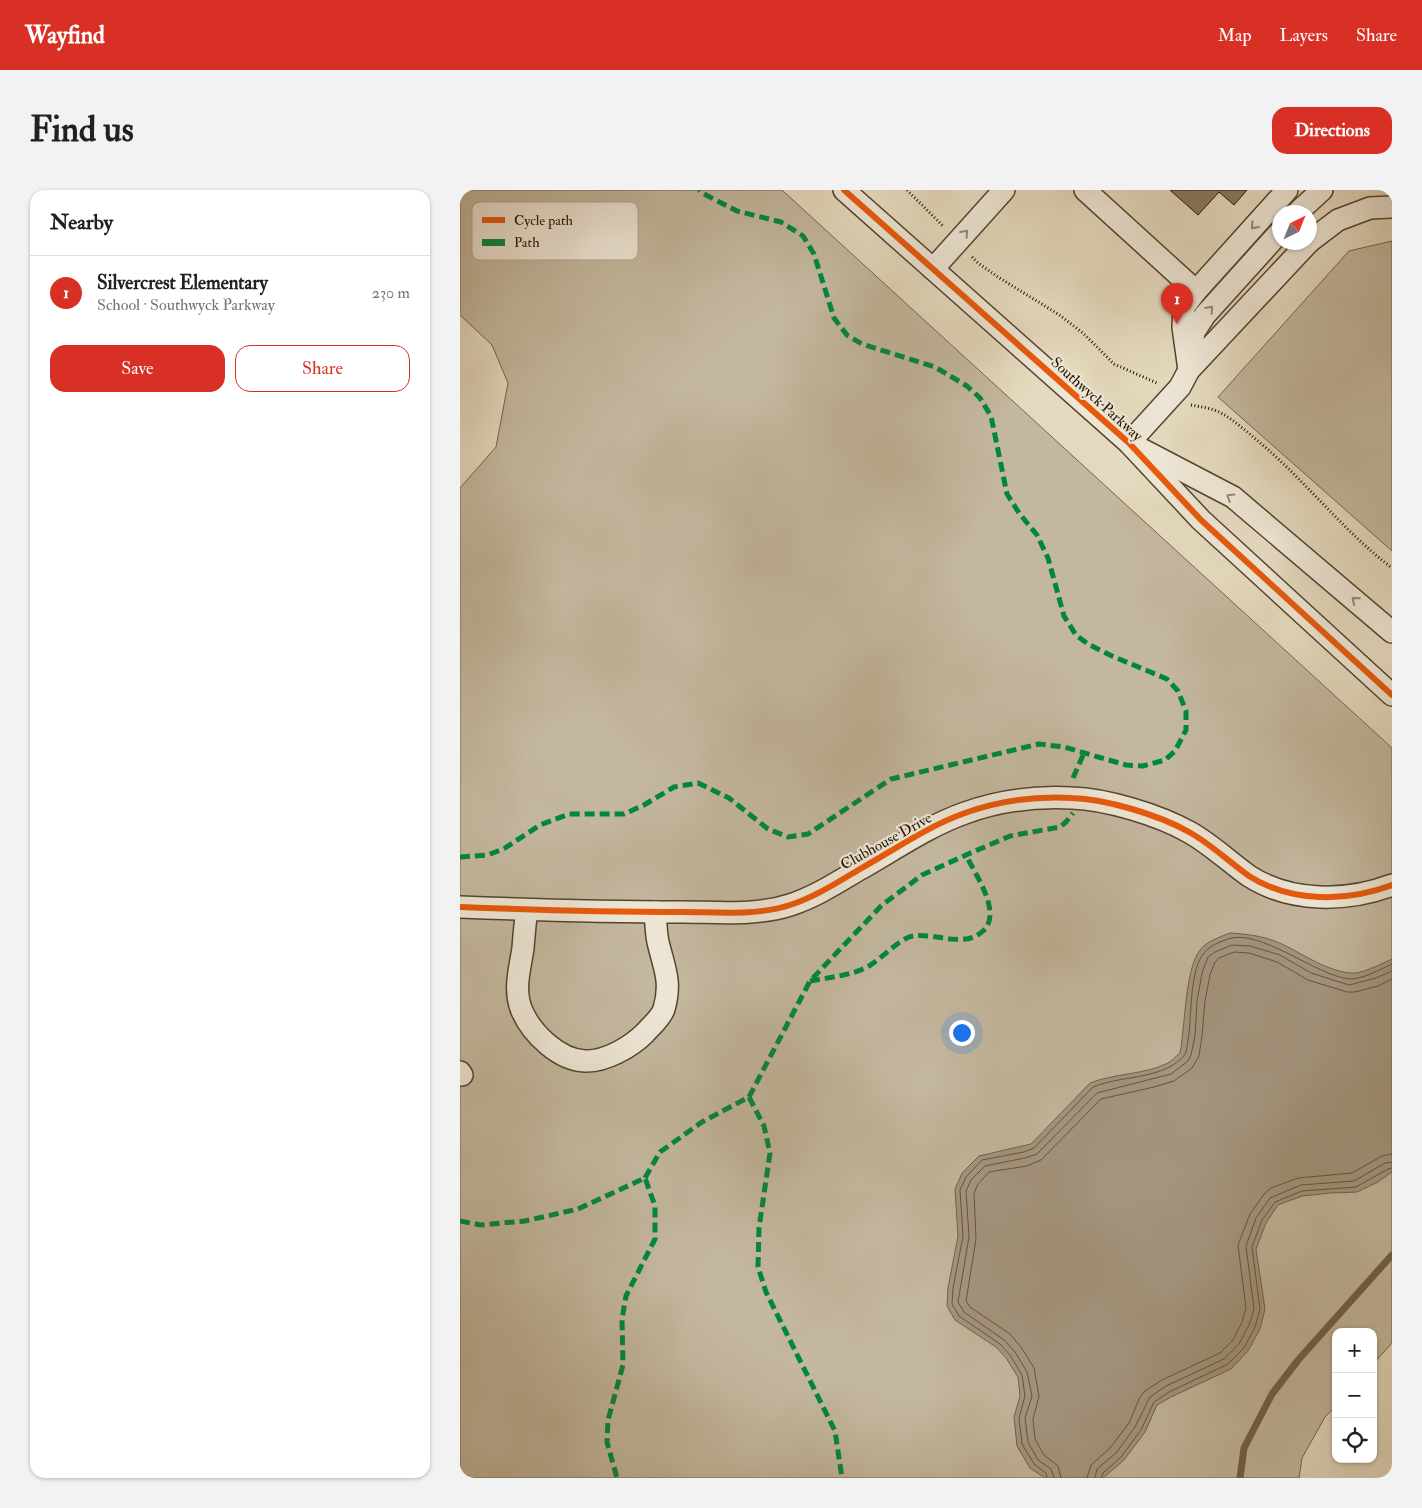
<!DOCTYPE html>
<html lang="en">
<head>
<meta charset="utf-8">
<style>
  body { margin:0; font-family:"IM FELL Double Pica",serif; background:#f2f2f2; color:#202124 }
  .controls { position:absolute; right:15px; bottom:15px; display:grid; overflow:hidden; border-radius:10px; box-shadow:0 1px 4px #0004 }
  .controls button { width:45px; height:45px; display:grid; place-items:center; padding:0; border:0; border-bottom:1px solid #e0e0e0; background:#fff; color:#202124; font:25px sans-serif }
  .compass { position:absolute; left:812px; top:15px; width:45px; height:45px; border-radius:50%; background:#fff; box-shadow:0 1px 4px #0004; rotate:43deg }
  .you { position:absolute; left:501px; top:842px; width:18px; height:18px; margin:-12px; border:4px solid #fff; border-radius:50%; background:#1a73e8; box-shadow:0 0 0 8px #1a73e833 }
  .badge { display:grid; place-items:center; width:32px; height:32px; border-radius:50%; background:#d93025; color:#fff; font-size:16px; font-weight:700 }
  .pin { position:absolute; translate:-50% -41px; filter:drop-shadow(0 1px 2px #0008) }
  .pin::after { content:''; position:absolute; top:26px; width:18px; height:15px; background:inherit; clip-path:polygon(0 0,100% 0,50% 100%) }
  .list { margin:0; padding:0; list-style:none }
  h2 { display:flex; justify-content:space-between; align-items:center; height:65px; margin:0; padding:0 20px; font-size:21px }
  h2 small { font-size:16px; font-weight:400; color:#757577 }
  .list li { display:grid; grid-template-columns:32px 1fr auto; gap:15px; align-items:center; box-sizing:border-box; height:75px; padding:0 20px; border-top:1px solid #e0e0e0 }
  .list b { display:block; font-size:19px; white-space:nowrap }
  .list p { margin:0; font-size:16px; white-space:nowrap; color:#757577 }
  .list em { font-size:16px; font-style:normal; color:#757577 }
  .actions { display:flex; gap:10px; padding:15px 20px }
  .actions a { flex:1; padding:11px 0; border:1px solid #d93025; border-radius:15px; text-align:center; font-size:18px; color:#d93025 }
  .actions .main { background:#d93025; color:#fff }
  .icon { flex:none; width:28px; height:28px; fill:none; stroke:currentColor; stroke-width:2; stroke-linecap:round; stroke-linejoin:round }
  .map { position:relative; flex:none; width:932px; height:1288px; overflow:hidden; border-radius:15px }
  header { display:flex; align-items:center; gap:30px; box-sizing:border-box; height:70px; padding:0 25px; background:#d93025; color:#fff }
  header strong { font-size:24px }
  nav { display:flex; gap:28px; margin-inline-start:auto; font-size:18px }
  .intro { display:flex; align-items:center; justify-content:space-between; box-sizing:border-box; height:120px; padding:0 30px }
  h1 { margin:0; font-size:35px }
  .button { padding:12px 22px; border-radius:15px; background:#d93025; color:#fff; font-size:18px; font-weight:700 }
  main { display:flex; gap:30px; padding:0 30px }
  aside { flex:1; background:#fff; border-radius:15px; box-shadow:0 1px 4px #0004 }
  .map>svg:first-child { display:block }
</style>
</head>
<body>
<header>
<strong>Wayfind</strong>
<nav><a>Map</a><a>Layers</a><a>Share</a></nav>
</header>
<div class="intro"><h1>Find us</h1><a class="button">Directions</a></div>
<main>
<aside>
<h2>Nearby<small></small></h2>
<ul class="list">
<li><span class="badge">1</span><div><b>Silvercrest Elementary</b><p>School · Southwyck Parkway</p></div><em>230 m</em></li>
</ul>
<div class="actions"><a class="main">Save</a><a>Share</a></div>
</aside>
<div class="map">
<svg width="932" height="1288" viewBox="0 0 932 1288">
  <rect width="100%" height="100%" fill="#e4d9be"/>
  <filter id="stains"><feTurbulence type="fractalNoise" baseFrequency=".004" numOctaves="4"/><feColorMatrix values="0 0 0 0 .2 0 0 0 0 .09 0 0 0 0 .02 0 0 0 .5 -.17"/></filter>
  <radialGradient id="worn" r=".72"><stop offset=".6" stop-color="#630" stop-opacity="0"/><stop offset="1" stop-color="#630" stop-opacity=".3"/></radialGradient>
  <!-- green -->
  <g fill="#c3b79e" stroke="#746450">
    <polygon points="0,0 322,0 932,558 932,1153 913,1174 913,1142 876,1142 876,1216 865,1227 842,1268 839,1288 0,1288 0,298 36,257 48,193 32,155 0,125"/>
    <polygon points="932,51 932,361 758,207 889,61"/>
  </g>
  <!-- water -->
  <path fill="#a3957e" stroke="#70614c" d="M 770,743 C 789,744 809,747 826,756 C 846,766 866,780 889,783 C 900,785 921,774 932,769 L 932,982 L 918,992 L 897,1002 L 871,1003 L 842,1006 L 818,1015 L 806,1033 L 796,1059 L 805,1119 L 800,1139 L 788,1161 L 771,1179 L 711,1207 L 697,1215 L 685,1242 L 664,1270 L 643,1288 L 585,1288 L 570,1278 L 557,1256 L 554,1227 L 560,1206 L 558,1187 L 546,1168 L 536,1157 L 495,1130 L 487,1116 L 488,1098 L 498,1046 L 495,999 L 502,983 L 519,966 L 571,954 L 630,893 C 655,883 684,885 708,873 C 712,871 716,866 720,863 C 725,838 725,779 740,760 C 747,751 760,747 770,743 Z"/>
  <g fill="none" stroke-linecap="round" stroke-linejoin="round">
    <!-- shore -->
    <g stroke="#645440" stroke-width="1">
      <path d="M 587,1288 L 586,1283 L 574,1274 L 562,1254 L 559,1228 L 565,1206 L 562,1185 L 550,1165 L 540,1154 L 499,1126 L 492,1114 L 493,1098 L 503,1046 L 500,1000 L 506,987 L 522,970 L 564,962 L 574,958 L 633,897 C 662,885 699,890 722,868 C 727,864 727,856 728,850 C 732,828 729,778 745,762 C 751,755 760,752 768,749 C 800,738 855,785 889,789 C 901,790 921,779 932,774"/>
      <polyline points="594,1288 591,1279 578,1270 568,1252 565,1228 572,1206 567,1182 555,1162 544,1150 504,1122 498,1112 509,1047 506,1001 511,990 525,976 565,968 577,964 637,903 711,884 728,871 731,865 735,846 737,811 742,783 748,767 755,762 772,755 790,756 820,765 851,783 889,795 916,788 932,781"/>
      <polyline points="601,1288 598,1276 584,1265 575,1249 573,1229 579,1206 574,1178 561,1157 550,1144 510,1117 506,1111 516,1049 514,1003 518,994 529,982 567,976 581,970 641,909 694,897 714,891 732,878 739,866 742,846 745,811 750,785 755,772 759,768 774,762 789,763 817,772 848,790 887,802 895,802 918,796 932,789"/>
      <polyline points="627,1288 631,1275 650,1258 669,1233 680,1207 685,1201 702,1190 760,1163 773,1150 782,1132 786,1118 778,1055 790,1024 805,1003 811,998 838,988 892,983 922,966 932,964"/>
      <polyline points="635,1288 637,1279 656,1263 675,1237 690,1207 706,1196 764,1169 779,1154 789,1135 794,1119 786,1056 796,1028 810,1008 841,995 894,991 925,973 932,972"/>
      <polyline points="641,1288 643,1283 661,1267 681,1240 694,1212 709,1202 768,1174 784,1158 795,1137 800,1119 792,1057 802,1030 815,1012 842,1001 896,997 928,979 932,978"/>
    </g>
    <!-- stream -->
    <polyline stroke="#70614c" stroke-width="7" points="780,1288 784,1258 812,1204 839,1169 932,1065"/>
  </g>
  <!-- building -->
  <polygon fill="#887963" stroke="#241201" points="710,0 787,0 774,15 759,2 738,25"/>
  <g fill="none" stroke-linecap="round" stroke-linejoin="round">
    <!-- minor casing -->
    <g stroke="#544430" stroke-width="24">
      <g id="minor">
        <polyline points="384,0 669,253 741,330 932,505"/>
        <polyline points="625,0 736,101"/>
        <polyline points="838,22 862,0"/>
        <polyline points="849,52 878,30 910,18 932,17"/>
        <polyline points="473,79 544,0"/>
        <polyline points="731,163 734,142 745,125 819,43"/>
        <polyline points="729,180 723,137 724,117 736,101 827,0"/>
        <polyline points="669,253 720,197 729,180 849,52"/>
        <polyline points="683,260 773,307 932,442"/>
        <path d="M 0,717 C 74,720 148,722 222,722 C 258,722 296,726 330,715 C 355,707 378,692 400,679 C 434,660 468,636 505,623 C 538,611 576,606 612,608 C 646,609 699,625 729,642 C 751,654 769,672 789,686 C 831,713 887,712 932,695"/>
        <path d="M 67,720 C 65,732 64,745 63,758 C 60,779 53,800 62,821 C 72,844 99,870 125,871 C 145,872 171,857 185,843 C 191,836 201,828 204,819 C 212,791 204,778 198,752 C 196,743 196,732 195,722"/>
        <polyline points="0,882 2,885"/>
      </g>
    </g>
    <!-- path -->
    <g stroke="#241201" stroke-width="3" stroke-dasharray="1 2.5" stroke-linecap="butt">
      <polyline points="447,0 484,37"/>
      <polyline points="512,67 518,73 538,87 601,126 624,144 654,174 697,193"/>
      <path d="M 731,215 C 741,217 752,218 761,223 C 774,230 786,241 798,251 C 846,291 882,340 932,378"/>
    </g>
    <!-- minor -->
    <use href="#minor" stroke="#ede6d5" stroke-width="21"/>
    <!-- quiet -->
    <g stroke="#00873e" stroke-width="5" stroke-dasharray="10 5" stroke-linecap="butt">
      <polyline points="613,588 624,563"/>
      <polyline points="0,667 28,665 45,658 80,635 109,624 164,624 184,615 214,597 238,593 269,608 308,639 328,647 348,644 431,589 579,554 604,557 666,575 683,576 705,570 715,561 726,540 726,521 718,501 707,489 652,466 628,454 616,445 604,426 588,368 577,345 559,323 547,304 531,226 520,208 507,196 475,177 402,154 387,145 374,128 354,64 343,46 321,32 277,21 242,3 239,0"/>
      <path d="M 350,791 C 370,787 391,786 409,776 C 422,768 435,753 449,747 C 459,743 481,748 491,749 C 504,750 513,750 523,741 C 543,723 515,684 506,665"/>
      <polyline points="289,907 350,791 421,716 462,685 506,665 550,646 600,637 606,632 613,623"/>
      <polyline points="185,988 200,962 242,932 289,907 304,936 310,963 299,1038 298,1077 306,1102 375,1241 382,1288"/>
      <polyline points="0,1031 21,1035 65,1031 118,1019 185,988 195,1016 195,1049 166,1106 162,1129 163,1175 148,1230 147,1252 157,1288"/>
    </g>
    <!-- cycleway casing -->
    <g stroke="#ede6d5" stroke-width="9">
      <g id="cycleway">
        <polyline points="384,0 669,253 741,330 932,505"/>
        <path d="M 0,717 C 74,720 148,722 222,722 C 258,722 296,726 330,715 C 355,707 378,692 400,679 C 434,660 468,636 505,623 C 538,611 576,606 612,608 C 646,609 699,625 729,642 C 751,654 769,672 789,686 C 831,713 887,712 932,695"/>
      </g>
    </g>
    <!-- cycleway -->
    <use href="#cycleway" stroke="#e8590c" stroke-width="6"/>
  </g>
  <!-- one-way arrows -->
  <defs><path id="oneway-chevron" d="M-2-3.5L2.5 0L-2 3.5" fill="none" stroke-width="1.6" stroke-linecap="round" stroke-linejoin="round" transform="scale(1.25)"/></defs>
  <g stroke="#938776">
    <use href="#oneway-chevron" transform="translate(794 36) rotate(132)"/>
    <use href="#oneway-chevron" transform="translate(505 43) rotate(-48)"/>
    <use href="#oneway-chevron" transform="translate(750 119) rotate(-48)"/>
    <use href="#oneway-chevron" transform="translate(770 307) rotate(-148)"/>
    <use href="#oneway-chevron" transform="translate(895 410) rotate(-140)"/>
  </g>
  <g text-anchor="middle" stroke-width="4.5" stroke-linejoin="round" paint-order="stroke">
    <!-- street labels -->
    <g font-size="15" fill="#241201" stroke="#ede6d5">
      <text transform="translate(637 209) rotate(42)" y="5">Southwyck Parkway</text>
      <text transform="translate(426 651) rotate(-29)" y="5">Clubhouse Drive</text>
    </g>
  </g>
  <!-- legend -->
  <rect x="12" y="12" width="166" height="58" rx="8" fill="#ede6d5" stroke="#b1a695" stroke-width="1"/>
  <rect x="22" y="27" width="23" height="6" fill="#e8590c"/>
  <rect x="22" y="49" width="23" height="7" fill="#00873e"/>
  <g font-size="14" fill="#241201">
    <text x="54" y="35">Cycle path</text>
    <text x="54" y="57">Path</text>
  </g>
  <rect width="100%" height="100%" filter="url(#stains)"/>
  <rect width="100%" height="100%" fill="url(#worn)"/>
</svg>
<div class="controls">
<button>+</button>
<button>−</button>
<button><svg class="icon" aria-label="locate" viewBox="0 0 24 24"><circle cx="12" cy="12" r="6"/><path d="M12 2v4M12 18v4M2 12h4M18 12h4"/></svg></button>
</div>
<svg class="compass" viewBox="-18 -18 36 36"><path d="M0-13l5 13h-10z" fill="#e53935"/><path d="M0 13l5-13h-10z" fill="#757577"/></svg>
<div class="you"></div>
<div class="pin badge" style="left:717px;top:134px">1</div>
</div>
</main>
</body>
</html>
